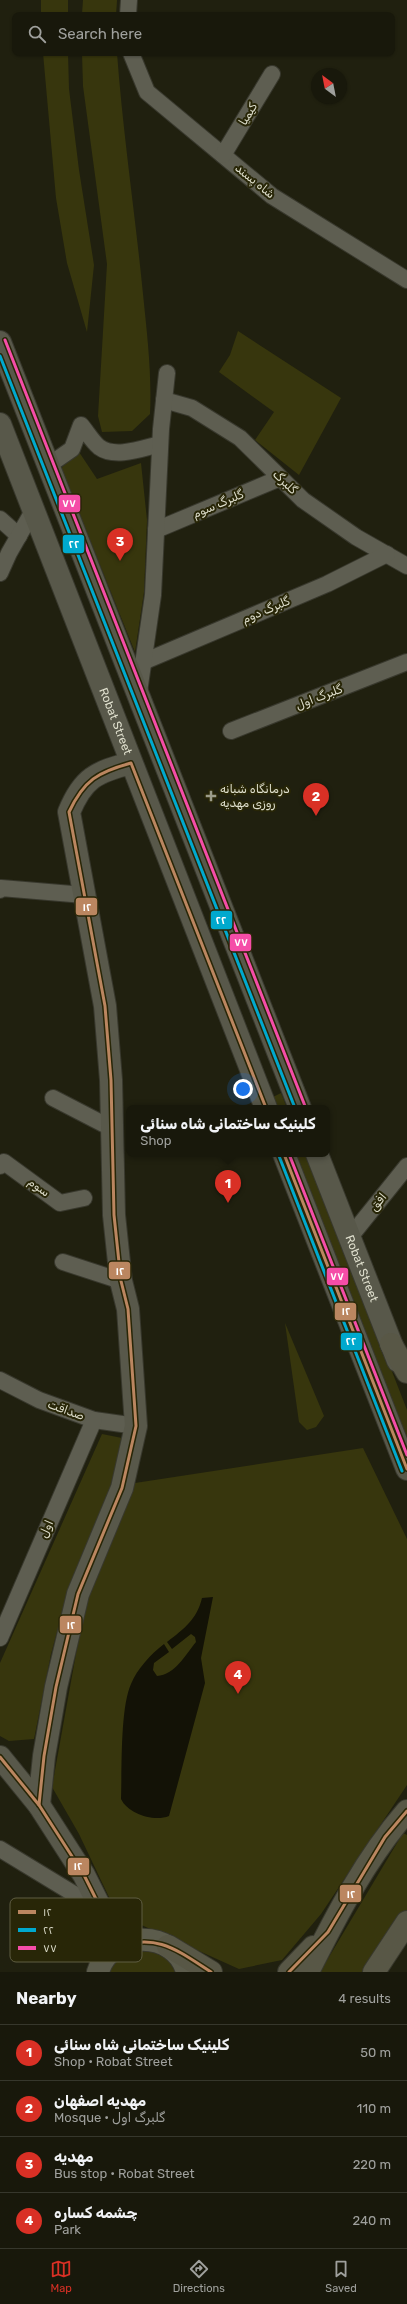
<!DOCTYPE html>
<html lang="en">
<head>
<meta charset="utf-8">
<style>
  body { margin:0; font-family:Rubik,Cairo,sans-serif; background:#212114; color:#f1f3f6 }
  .compass { position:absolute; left:311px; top:68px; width:36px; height:36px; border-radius:50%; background:#18180b; box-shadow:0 1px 3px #0004; rotate:328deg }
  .you { position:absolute; left:243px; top:1089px; width:14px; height:14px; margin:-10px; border:3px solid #fff; border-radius:50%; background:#1a73e8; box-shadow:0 0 0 6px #1a73e833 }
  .badge { display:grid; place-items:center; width:26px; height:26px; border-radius:50%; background:#d93025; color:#fff; font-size:13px; font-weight:700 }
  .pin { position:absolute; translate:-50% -33px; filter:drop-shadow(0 1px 2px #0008) }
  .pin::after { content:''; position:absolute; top:21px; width:14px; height:12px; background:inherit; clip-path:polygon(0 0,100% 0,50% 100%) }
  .popup { position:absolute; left:126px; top:1105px; width:204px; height:52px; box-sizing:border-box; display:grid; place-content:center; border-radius:8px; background:#18180b; filter:drop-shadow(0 1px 3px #0005); font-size:13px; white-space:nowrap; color:#9fa09d }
  .popup b { font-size:15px; color:#f1f3f6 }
  .popup::after { content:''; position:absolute; left:50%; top:100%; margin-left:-8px; border:8px solid transparent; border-top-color:#18180b }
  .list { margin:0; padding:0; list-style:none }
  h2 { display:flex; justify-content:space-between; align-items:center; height:52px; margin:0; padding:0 16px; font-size:17px }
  h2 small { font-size:13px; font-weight:400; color:#9fa09d }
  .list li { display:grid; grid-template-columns:26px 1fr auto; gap:12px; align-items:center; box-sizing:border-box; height:56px; padding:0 16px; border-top:1px solid #36372c }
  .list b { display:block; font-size:15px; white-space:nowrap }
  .list p { margin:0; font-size:13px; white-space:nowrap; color:#9fa09d }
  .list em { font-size:13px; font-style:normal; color:#9fa09d }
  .icon { flex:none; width:22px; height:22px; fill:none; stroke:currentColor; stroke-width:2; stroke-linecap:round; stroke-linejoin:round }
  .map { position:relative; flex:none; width:407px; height:1972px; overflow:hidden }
  .search { position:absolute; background:#18180b; box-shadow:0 1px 3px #0004; left:12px; right:12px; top:12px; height:44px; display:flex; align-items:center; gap:10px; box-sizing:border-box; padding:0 14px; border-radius:8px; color:#9fa09d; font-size:15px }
  .sheet { height:276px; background:#18180b }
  nav { display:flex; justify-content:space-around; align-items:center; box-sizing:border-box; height:56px; border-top:1px solid #36372c; background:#18180b; font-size:11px; color:#9fa09d }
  nav a { display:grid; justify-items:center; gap:2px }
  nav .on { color:#d93025 }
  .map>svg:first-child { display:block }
</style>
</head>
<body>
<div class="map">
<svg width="407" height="1972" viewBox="0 0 407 1972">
  <rect width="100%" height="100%" fill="#20200f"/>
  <!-- green -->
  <g fill="#37360d">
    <rect x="41" y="0" width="27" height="15"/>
    <polygon points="83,0 117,0 116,15 82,15"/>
    <polygon points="43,53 68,53 69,89 79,170 94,265 87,332 67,263 56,198"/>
    <path d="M 82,53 L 117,53 C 123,134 135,213 143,294 C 147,334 152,374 150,414 L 132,431 L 102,432 L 98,416 L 107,264 L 83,86 Z"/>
    <polygon points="238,331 341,398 299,475 255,440 274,412 219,372 230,355"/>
    <polygon points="79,452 97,479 141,463 147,520 144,592 135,652 61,468"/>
    <polygon points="281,1093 287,1108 278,1108 273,1097"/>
    <polygon points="296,1154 307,1154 407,1410 407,1439"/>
    <polygon points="285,1323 324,1416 316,1427 307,1430 299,1422"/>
    <polygon points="102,1434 122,1438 121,1461 104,1508 70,1584 51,1654 34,1739 9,1741 0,1736 0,1663"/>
    <polygon points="363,1448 407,1539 407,1785 321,1914 282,1960 239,1969 117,1914 79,1834 52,1787 85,1604 135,1483"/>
    <polygon points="403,1833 407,1835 407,1917 370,1972 320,1972"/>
    <path d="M 137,1949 C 154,1952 168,1954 175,1972 L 108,1972 L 117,1958 Z"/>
  </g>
  <!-- water -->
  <path fill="#131206" d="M 213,1597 L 201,1658 L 205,1683 L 169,1816 C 154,1822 128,1814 121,1799 C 122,1771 120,1708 131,1684 C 137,1669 151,1654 164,1644 L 169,1652 L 154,1663 L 153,1670 L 157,1676 C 175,1675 185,1655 196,1642 L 195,1637 L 191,1634 L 172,1649 L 167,1642 C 184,1629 197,1619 202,1598 Z"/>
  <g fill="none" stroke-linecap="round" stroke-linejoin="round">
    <!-- street casing -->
    <g stroke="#38382d" stroke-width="18">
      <g id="street">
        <polyline points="128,15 129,0"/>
        <polyline points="131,53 147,92 272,196 407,280"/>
        <polyline points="223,155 272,74"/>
        <polyline points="164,400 192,408 240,438 303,500 356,537 407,566"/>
        <path d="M 49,465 L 72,449 L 81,425 C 87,432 92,441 99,447 C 115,459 143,448 160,444"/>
        <polyline points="0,519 19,536"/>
        <polyline points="156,530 280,478"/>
        <polyline points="0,573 9,553 33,511"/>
        <polyline points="143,662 327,584 387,554"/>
        <polyline points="139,692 153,595 161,429 167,373"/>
        <polyline points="231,731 407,662"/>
        <polyline points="0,890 1,888 84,895"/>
        <polyline points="53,1098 113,1129"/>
        <polyline points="0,1166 4,1162 60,1203 84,1198"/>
        <polyline points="350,1237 407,1166"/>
        <polyline points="63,1262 121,1281"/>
        <polyline points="0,1380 39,1400 94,1420 136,1426"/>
        <polyline points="0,1638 94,1420"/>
        <polyline points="0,1849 102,1911"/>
      </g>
    </g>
    <!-- secondary casing -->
    <g stroke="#38382d" stroke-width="24">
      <g id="secondary">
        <polyline points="0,342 300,1108"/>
        <path id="s1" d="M 0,424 L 266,1108"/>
        <polyline points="284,1154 407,1469"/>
        <path id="s2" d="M 317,1154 L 398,1361"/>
        <polyline points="0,1757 39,1805 84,1875 102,1911 108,1934 115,1948"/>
        <path d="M 39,1805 L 44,1756 L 56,1687 L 78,1594 L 122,1488 L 136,1426 L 128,1309 L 121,1281 L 114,1215 L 111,1080 L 105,1006 L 69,812 C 83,778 96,772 131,763"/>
      </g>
    </g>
    <!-- primary casing -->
    <g stroke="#38382d" stroke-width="24">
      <path id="primary" d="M 98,1972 C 110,1929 176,1929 187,1972"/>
    </g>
    <!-- highway casing -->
    <g stroke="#38382d" stroke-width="24">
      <g id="highway">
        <polyline points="391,1344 407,1372"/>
        <polyline points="168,1946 211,1972"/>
        <polyline points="289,1972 313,1947"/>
        <path d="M 308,1972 C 336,1916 366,1858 407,1811"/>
        <polyline points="374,1972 407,1922"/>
      </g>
    </g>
    <!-- street -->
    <use href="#street" stroke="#5e5e51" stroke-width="16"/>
    <!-- secondary -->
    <use href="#secondary" stroke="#58584a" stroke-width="22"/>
    <!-- primary -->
    <use href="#primary" stroke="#5c5c4c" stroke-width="22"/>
    <!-- highway -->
    <use href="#highway" stroke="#585746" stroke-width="22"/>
    <!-- bus-1 casing -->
    <g stroke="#282607" stroke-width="6">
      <g id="bus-1">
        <polyline points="284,1154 407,1469"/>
        <path d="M 0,1757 L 39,1805 L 84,1875 L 102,1911 L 108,1934 L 115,1948 C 156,1932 177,1950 211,1972"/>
        <path d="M 39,1805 L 44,1756 L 56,1687 L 78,1594 L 122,1488 L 136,1426 L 128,1309 L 121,1281 L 114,1215 L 111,1080 L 105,1006 L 69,812 C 84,780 98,772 131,763 L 266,1108"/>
        <polyline points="289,1972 328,1932 385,1837 407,1811"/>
      </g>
    </g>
    <!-- bus-2 casing -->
    <g stroke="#282607" stroke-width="6">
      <g id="bus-2">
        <polyline points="0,356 295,1108"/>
        <polyline points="279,1156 402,1471"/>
      </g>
    </g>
    <!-- bus-3 casing -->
    <g stroke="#282607" stroke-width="6">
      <g id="bus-3">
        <polyline points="5,340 305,1106"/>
        <polyline points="289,1154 407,1455"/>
      </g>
    </g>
    <!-- bus-1 -->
    <use href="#bus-1" stroke="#bb8660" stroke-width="3"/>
    <!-- bus-2 -->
    <use href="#bus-2" stroke="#00a9ce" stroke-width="3"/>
    <!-- bus-3 -->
    <use href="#bus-3" stroke="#f54da8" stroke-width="3"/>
  </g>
  <!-- markers -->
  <path fill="#9c9c8a" stroke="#282607" stroke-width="1.5" d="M209 790h4v4h4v4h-4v4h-4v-4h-4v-4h4z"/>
  <g text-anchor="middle" stroke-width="4" stroke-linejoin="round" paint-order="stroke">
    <!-- street labels -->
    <g font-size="12" fill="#dedecc" stroke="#282607">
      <text transform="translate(248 114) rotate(-59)" y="4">کیمیا</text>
      <text transform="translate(255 181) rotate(39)" y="4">شاه پسند</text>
      <text transform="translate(285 482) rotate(44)" y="4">گلبرگ</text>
      <text transform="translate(218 504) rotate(-23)" y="4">گلبرگ سوم</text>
      <text transform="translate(266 610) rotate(-23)" y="4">گلبرگ دوم</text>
      <text transform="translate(319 697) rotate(-21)" y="4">گلبرگ اول</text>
      <text dy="4" stroke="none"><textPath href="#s1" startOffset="319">Robat Street</textPath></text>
      <text transform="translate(39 1187) rotate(36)" y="4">سوم</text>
      <text transform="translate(378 1202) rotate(-51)" y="4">افق</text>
      <text dy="4" stroke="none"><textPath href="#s2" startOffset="123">Robat Street</textPath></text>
      <text transform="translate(66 1410) rotate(20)" y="4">صداقت</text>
      <text transform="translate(46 1529) rotate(-66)" y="4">اول</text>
    </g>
    <!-- poi labels -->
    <g font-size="12" fill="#dedecc" stroke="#282607" text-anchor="start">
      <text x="220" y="793">درمانگاه شبانه<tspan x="220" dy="14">روزی مهدیه</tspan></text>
    </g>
  </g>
  <!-- legend -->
  <rect x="10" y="1898" width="132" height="64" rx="6" fill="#282607" stroke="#5f5d42" stroke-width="1"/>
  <rect x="18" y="1910" width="18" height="4" fill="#bb8660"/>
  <rect x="18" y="1928" width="18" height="4" fill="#00a9ce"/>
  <rect x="18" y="1946" width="18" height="4" fill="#f54da8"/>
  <g font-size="11" fill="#dedecc">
    <text x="43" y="1916">۱۲</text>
    <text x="43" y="1934">۲۲</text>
    <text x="43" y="1952">۷۷</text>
  </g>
  <g stroke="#282607" stroke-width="1.5">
    <rect x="58" y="494" width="23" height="19" rx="4" fill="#f54da8"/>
    <rect x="62" y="534" width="23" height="20" rx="4" fill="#00a9ce"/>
    <rect x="75" y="897" width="23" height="19" rx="4" fill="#bb8660"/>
    <rect x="210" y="910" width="23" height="20" rx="4" fill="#00a9ce"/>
    <rect x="229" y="933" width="23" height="19" rx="4" fill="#f54da8"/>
    <rect x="108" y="1261" width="23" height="19" rx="4" fill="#bb8660"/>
    <rect x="326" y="1267" width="23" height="19" rx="4" fill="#f54da8"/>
    <rect x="334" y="1302" width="23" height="19" rx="4" fill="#bb8660"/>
    <rect x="340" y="1332" width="23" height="19" rx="4" fill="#00a9ce"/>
    <rect x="59" y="1615" width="23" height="19" rx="4" fill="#bb8660"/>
    <rect x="67" y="1857" width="23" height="19" rx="4" fill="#bb8660"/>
    <rect x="339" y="1884" width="23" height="19" rx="4" fill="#bb8660"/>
  </g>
  <g font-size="11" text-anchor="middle" font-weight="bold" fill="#fff">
    <text x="69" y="507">۷۷</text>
    <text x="74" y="548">۲۲</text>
    <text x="87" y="911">۱۲</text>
    <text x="221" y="924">۲۲</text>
    <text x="241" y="946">۷۷</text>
    <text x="120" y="1275">۱۲</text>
    <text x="337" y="1280">۷۷</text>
    <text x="346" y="1315">۱۲</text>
    <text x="351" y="1345">۲۲</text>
    <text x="71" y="1629">۱۲</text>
    <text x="78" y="1870">۱۲</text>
    <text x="351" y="1898">۱۲</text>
  </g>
</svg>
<svg class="compass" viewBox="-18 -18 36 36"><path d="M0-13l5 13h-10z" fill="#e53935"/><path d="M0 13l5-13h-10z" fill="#9fa09d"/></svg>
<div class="you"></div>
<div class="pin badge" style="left:228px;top:1203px">1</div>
<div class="popup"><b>کلینیک ساختمانی شاه سنائی</b>Shop</div>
<div class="pin badge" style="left:316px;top:816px">2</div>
<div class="pin badge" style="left:120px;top:561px">3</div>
<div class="pin badge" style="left:238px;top:1694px">4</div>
<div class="search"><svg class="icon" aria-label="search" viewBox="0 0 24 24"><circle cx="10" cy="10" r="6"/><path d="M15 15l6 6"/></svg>Search here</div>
</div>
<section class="sheet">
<h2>Nearby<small>4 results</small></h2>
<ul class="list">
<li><span class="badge">1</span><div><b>کلینیک ساختمانی شاه سنائی</b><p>Shop · Robat Street</p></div><em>50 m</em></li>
<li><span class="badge">2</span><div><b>مهدیه اصفهان</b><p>Mosque · گلبرگ اول</p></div><em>110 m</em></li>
<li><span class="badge">3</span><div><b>مهدیه</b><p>Bus stop · Robat Street</p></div><em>220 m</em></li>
<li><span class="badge">4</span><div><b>چشمه کساره</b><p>Park</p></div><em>240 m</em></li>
</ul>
</section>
<nav>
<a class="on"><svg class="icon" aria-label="map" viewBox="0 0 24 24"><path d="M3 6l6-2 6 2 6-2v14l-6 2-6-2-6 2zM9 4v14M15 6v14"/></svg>Map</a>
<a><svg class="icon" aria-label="directions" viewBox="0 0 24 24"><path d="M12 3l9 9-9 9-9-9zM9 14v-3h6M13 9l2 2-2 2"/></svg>Directions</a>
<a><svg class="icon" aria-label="saved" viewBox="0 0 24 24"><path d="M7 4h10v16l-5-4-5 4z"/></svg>Saved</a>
</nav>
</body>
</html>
